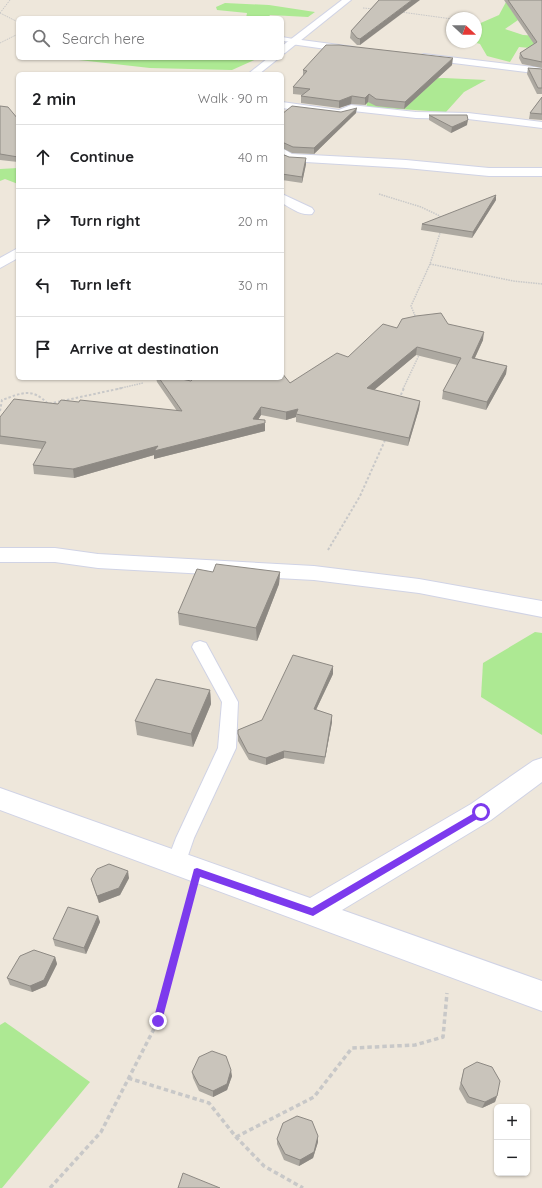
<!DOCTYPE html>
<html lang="en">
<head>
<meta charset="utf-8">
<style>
  body { margin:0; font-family:Quicksand,sans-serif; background:#f6f6f6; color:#202124 }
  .controls { position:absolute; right:12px; bottom:12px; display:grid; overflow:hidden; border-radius:6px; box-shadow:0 1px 3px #0004 }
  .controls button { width:36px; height:36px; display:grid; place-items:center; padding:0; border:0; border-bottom:1px solid #e0e0e0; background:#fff; color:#202124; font:20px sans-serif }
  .compass { position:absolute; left:446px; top:12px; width:36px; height:36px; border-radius:50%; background:#fff; box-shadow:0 1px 3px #0004; rotate:111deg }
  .stop { position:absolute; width:12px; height:12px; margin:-9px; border:3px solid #7c3aed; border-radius:50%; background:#fff }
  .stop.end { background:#7c3aed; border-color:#fff; box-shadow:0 1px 4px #0008 }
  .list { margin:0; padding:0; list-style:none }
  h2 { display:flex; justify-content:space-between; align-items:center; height:52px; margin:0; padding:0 16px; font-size:17px }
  h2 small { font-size:13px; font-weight:400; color:#757577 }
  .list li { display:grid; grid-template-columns:26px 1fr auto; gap:12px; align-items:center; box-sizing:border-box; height:64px; padding:0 16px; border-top:1px solid #e0e0e0 }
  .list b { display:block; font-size:15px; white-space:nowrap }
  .list em { font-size:13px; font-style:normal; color:#757577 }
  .icon { flex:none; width:22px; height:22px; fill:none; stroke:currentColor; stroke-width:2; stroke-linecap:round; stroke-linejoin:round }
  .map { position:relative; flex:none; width:542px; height:1188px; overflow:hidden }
  .search { position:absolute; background:#fff; box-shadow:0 1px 3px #0004; left:16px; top:16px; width:268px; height:44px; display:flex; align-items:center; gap:10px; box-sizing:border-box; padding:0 14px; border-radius:6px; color:#757577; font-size:15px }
  .panel { position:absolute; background:#fff; box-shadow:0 1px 3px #0004; left:16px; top:72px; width:268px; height:308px; border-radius:6px }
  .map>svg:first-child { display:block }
</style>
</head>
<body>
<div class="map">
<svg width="542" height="1188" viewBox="0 0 542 1188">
  <rect width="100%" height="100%" fill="#eee7db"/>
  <!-- green -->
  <g fill="#ade993">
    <polygon points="506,2 518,20 505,29 523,35 542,36 542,49 519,47 510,62 487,56 480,44 473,42 476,42 476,25 499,15"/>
    <polygon points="225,3 269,5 315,12 308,17 270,15 268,18 246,18 247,13 217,10 216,7"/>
    <polygon points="61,58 259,58 232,70 150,68"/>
    <polygon points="444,78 486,80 464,92 446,112 367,107 366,100 406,79"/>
    <polygon points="18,168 18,184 5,179 0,181 0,169"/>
    <polygon points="535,632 542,633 542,735 481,697 483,663"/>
    <polygon points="5,1022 90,1082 2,1188 0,1188 0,1025"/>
  </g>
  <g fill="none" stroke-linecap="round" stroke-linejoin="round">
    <!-- lane casing -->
    <g stroke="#d0d3e5" stroke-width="2">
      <g id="lane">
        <polygon points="282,37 299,40 296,42 282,41"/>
        <polygon points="200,641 206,643 238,702 236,748 194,838 183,870 176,872 169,870 166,864 176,838 218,748 222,702 192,647 194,643"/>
      </g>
    </g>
    <!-- street casing -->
    <g stroke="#d0d3e5" stroke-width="2">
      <g id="street">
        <polygon points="294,39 354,47 359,50 354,53 291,44 291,40"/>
        <polygon points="424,54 542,68 542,74 421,59 419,57 421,55"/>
        <polygon points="282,102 339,110 351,105 416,112 468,113 542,122 542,128 468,119 416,118 353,111 341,116 282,108"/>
        <polygon points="282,148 292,154 406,160 489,168 542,168 542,176 489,176 406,168 289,161 282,158"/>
        <path d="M 282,194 L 312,208 L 314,211 L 312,214 C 301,216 291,208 282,203 Z"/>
        <polygon points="0,548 55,548 98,554 314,566 419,579 542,601 542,617 419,593 314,580 98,568 55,562 0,562"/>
        <polygon points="542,758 542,782 491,820 342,910 542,981 542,1011 0,810 0,788 310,898 471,804 533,761"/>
      </g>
    </g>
    <!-- secondary casing -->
    <g stroke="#d0d3e5" stroke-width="2">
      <g id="secondary">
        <polygon points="342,0 351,0 285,53 282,54 282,46"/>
        <polygon points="268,58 279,58 259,74 248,74"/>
        <polygon points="18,248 18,258 0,268 0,258"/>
      </g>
    </g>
    <!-- path-far3 -->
    <g stroke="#c8c8c8" stroke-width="1" stroke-dasharray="1.5 1" stroke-linecap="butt">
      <polyline points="363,8 374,9"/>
      <polyline points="401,12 452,19"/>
      <polyline points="0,13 18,22"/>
      <polyline points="0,13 10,0"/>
      <polyline points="0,43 18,34"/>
      <polyline points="228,58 239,60"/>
    </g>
    <!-- path-far2 -->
    <g stroke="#c8c8c8" stroke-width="1.5" stroke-dasharray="1.5 1" stroke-linecap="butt">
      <polyline points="379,194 421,207 440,216 440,219"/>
      <polyline points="430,264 513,281 542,284"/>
      <polyline points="416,318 411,306 430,264 441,230"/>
      <polyline points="117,389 143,383"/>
      <polyline points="403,389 420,353"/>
    </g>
    <!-- path-far1 -->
    <g stroke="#c8c8c8" stroke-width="2" stroke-dasharray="2.5 2" stroke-linecap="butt">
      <polyline points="399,399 404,388"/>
      <path d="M 0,411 L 2,400 C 22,393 32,387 48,404 L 122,388"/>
      <polyline points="328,550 360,496 386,438"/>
    </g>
    <!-- path -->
    <g stroke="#c8c8c8" stroke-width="3.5" stroke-dasharray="4.5 3" stroke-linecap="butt">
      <polyline points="128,1078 209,1103 236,1137 264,1166 303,1188"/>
      <polyline points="236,1137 314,1097 352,1048 415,1045 443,1037 447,993"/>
      <polyline points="50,1188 101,1132 158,1021 190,898"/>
    </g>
    <!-- lane -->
    <use href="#lane" fill="#fff" fill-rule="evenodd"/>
    <!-- street -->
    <use href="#street" fill="#fff" fill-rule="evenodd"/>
    <!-- secondary -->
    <use href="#secondary" fill="#fff" fill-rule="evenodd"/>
  </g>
  <!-- wall -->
  <g fill="#ada9a1">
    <polygon points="379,0 360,45 357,45 350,38 351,31"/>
    <polygon points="504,0 542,0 542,68 522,64 519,58 520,53 534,44"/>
    <polygon points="452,65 404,109 376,106 368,102 365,105 351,104 339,108 301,103 301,96 303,95 293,94 293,87 303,76 303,70"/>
    <polygon points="528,68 542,69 542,94 537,94 527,74"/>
    <polygon points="542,97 542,120 529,119 530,113"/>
    <polygon points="0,106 18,119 18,162 0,160"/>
    <polygon points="341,112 356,113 314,154 292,153 282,148 282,114"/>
    <polygon points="429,115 467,125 451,133 429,120"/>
    <polygon points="282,154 306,164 302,183 282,180"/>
    <polygon points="496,200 472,238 421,230 422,224"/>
    <polygon points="448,324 483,340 475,358 507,366 506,374 486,410 442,399 443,391 457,365 416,355 374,390 420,401 419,409 408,446 296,422 296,417 286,420 261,415 258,420 265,431 154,459 154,455 74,478 34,474 33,465 42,449 0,444 0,417 58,404 79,402 177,411 157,382 156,378 177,378 191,381 290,383 348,357 397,328"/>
    <polygon points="213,572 280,572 279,584 257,641 179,625 178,613"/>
    <polygon points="333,674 316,710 332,715 332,722 324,764 284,758 266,765 249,760 238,741 238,730 262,720"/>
    <polygon points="210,690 211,704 193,747 137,735 135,721"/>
    <polygon points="129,878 120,895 99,903 93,886 91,879"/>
    <polygon points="98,916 100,922 86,954 55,946 53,939"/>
    <polygon points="55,957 57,964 46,986 32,992 10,985 7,978"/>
    <polygon points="464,1069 497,1096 495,1102 482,1108 467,1103 459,1089"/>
    <polygon points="192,1072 232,1076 227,1090 213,1097 199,1091 193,1078"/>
    <polygon points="318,1136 318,1142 313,1158 299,1166 284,1160 277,1144 277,1139"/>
  </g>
  <!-- shaded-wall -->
  <g fill="#8d8983">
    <polygon points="412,0 420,0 360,45 360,39"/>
    <polygon points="453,58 452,65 404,109 405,102"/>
    <polygon points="369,94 368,102 365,105 365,98"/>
    <polygon points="352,96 351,104 339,108 339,101"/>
    <polygon points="357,108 356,113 314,154 314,148"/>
    <polygon points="468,120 467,125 451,133 452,127"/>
    <polygon points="306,158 306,164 302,183 302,177"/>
    <polygon points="496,195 496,200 472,238 473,232"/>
    <polygon points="484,332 483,340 471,366 472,358"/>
    <polygon points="417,347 416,355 367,396 367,388"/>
    <polygon points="507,366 506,374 486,410 487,402"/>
    <polygon points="420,401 419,409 408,446 409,438"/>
    <polygon points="261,407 261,415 254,426 265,423 265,431 154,459 154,455 74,478 73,469 253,419"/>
    <polygon points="298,409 296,414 296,417 286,420 286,412"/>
    <polygon points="280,572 279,584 257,641 256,628"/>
    <polygon points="333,666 333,674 313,716 314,709"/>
    <polygon points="210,690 211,704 193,747 191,734"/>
    <polygon points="332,715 332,722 324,764 325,757"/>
    <polygon points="284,751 284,758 266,765 266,758"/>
    <polygon points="128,871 129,878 120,895 99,903 97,896"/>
    <polygon points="98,916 100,922 86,954 84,948"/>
    <polygon points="55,957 57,964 46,986 32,992 30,986"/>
    <polygon points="231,1070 232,1076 227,1090 213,1097 213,1091"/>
    <polygon points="497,1096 495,1102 482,1108 485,1102"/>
    <polygon points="318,1136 318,1142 313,1158 299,1166 300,1160"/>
  </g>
  <!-- building -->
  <g fill="#c9c4bb" stroke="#8d8983">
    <polygon points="379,0 412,0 360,39 357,38 351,31"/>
    <polygon points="508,0 542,0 542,62 523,58 520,53 537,42"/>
    <polygon points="326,45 339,45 453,58 405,102 376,99 369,94 365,98 352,96 339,101 301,96 310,89 293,87 307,71 303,70"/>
    <polygon points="528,68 542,69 542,88 538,88"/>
    <polygon points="542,97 542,114 530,113"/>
    <polygon points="0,106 8,107 18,119 18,157 0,154"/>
    <polygon points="292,106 341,112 357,108 314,148 293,147 282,142 282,114"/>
    <polygon points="429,115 467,115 468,120 452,127"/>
    <polygon points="282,154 289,157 306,158 302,177 282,174"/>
    <polygon points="496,195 473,232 422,224"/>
    <polygon points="441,313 448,324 484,332 472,358 507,366 487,402 443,391 461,358 417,347 367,388 420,401 409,438 296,414 298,409 286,412 261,407 253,419 265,420 265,423 154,451 158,446 73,469 33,465 46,442 0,436 0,417 14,399 58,404 61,400 79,402 80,400 182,411 159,378 177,378 191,381 194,378 282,378 282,373 290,383 337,353 348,357 383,324 397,328 402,319 416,316"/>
    <polygon points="216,564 280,572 256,628 178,613 197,569 213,572"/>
    <polygon points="293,655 333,666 314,709 332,715 325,757 284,751 266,758 248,753 238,734 238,730 262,720"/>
    <polygon points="156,679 210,690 191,734 135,721"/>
    <polygon points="109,864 128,871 119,888 97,896 91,879 97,869"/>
    <polygon points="68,907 98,916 84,948 53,939"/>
    <polygon points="34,950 55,957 44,980 30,986 7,978 20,956"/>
    <polygon points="212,1051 226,1056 231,1070 227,1084 213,1091 199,1085 192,1072 199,1057"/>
    <polygon points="477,1062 492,1067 500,1081 497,1096 485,1102 469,1097 461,1083 464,1069"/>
    <polygon points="297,1116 312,1121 318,1136 314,1152 300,1160 285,1154 277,1139 283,1123"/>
    <polygon points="183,1173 220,1188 178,1188"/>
  </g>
  <!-- route -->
  <polygon fill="#7c3aed" points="481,809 485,812 484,815 313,916 200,877 162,1021 158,1026 154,1024 153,1021 194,869 197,868 312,908"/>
</svg>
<div class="controls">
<button>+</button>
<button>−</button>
</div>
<svg class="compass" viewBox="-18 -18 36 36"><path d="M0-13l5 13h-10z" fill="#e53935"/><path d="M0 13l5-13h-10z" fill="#757577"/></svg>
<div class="stop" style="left:481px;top:812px"></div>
<div class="stop end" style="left:158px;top:1021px"></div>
<div class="search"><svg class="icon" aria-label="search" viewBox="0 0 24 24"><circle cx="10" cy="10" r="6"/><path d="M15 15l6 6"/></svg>Search here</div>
<section class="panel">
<h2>2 min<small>Walk · 90 m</small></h2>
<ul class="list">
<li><svg class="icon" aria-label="ahead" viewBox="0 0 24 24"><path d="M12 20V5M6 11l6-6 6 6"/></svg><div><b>Continue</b></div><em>40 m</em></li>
<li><svg class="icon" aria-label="right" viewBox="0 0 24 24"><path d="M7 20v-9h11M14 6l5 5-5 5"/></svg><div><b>Turn right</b></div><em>20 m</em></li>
<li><svg class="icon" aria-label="left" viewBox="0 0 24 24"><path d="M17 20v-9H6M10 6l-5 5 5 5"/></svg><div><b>Turn left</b></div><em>30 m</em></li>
<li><svg class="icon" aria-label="arrive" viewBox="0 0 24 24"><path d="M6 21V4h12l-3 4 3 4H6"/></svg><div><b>Arrive at destination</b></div></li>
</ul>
</section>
</div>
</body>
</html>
